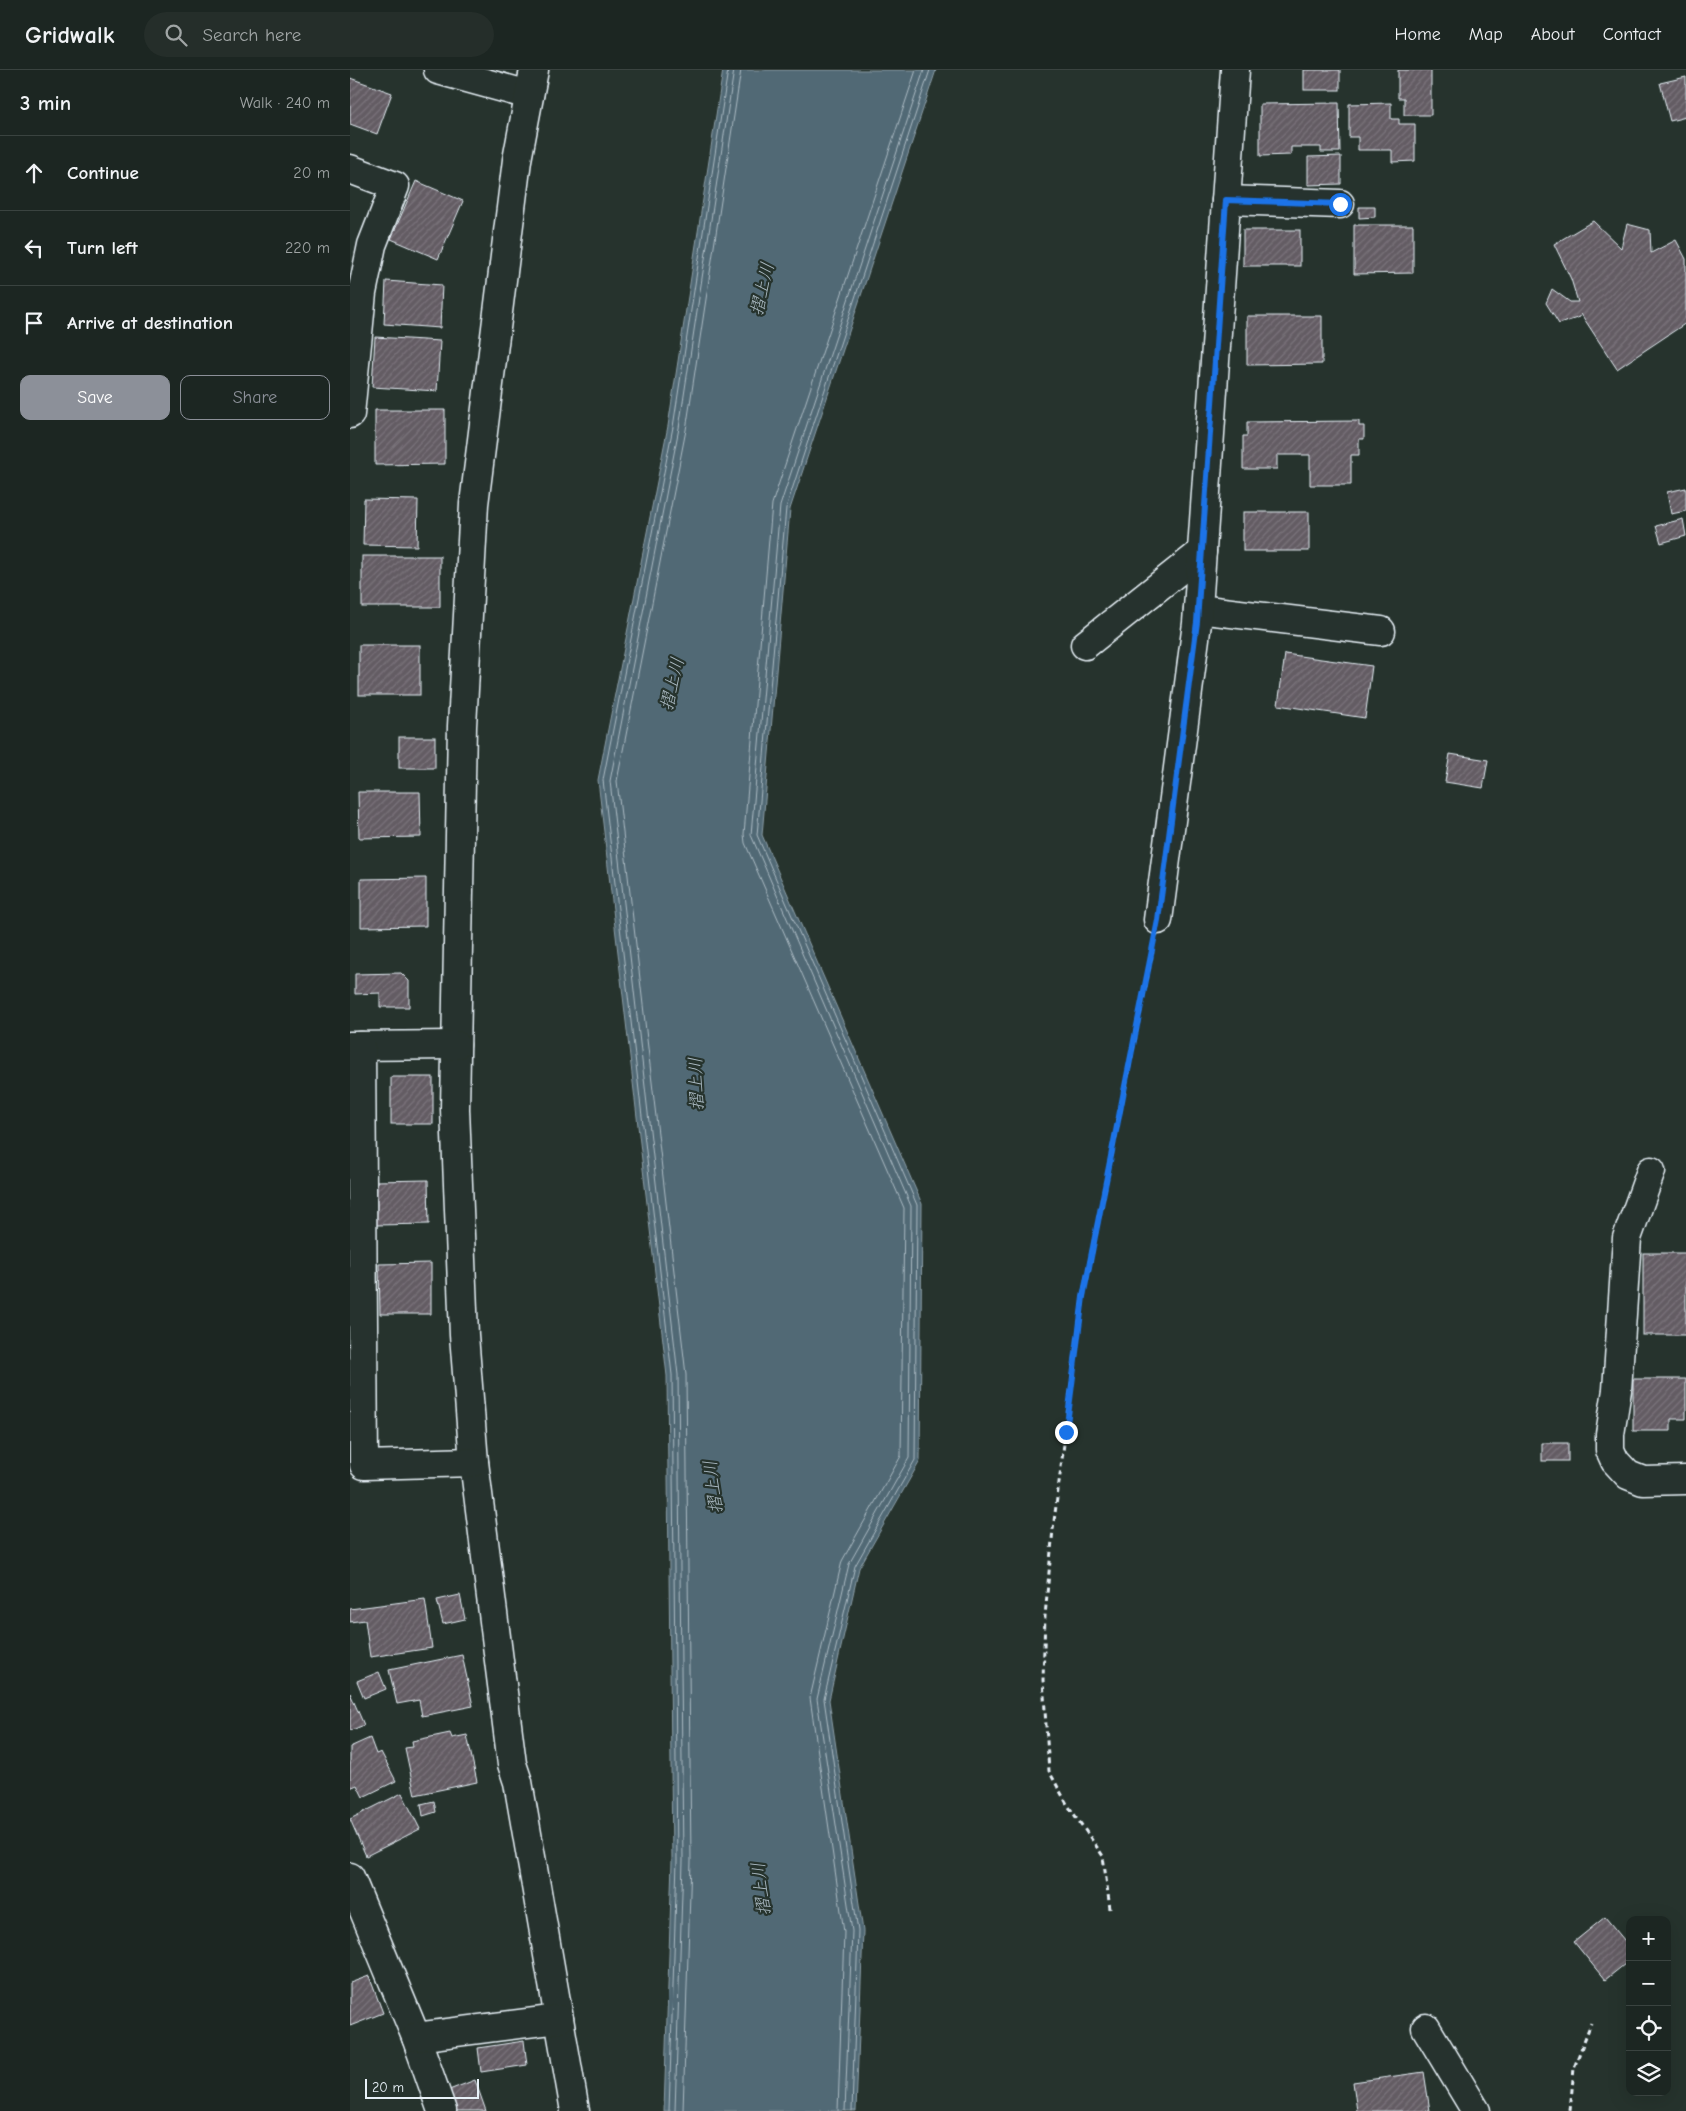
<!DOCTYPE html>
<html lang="en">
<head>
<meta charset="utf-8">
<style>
  body { margin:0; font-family:"Comic Neue","Klee One",sans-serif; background:#252e2a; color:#f1f3f6 }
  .controls { position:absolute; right:15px; bottom:15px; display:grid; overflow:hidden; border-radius:10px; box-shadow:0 5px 20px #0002 }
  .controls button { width:45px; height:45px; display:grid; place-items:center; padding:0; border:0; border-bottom:1px solid #3a4340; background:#1c2622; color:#f1f3f6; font:25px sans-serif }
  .scale { position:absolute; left:15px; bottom:12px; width:114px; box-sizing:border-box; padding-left:5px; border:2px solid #e8f1f8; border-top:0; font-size:14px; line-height:18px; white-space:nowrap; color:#e8f1f8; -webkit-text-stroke:4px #26332d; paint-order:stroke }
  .stop { position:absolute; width:15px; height:15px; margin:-11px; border:4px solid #1a73e8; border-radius:50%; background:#fff }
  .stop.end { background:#1a73e8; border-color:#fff; box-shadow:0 1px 5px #0008 }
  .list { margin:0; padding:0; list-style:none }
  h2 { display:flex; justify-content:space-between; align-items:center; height:65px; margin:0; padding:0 20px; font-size:21px }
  h2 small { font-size:16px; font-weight:400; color:#a0a5a5 }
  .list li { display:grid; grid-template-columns:32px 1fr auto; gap:15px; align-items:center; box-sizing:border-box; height:75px; padding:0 20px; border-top:1px solid #3a4340 }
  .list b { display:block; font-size:19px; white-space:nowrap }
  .list em { font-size:16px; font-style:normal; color:#a0a5a5 }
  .actions { display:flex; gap:10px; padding:15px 20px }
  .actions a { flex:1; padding:11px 0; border:1px solid #8c9099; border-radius:10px; text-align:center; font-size:18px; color:#8c9099 }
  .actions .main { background:#8c9099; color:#fff }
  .icon { flex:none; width:28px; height:28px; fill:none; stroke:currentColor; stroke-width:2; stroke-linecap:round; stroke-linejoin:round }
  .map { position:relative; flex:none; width:1336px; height:2041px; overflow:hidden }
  header { display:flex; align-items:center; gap:30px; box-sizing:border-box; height:70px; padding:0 25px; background:#1c2622; border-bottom:1px solid #3a4340 }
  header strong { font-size:24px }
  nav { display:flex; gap:28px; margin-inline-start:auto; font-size:18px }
  .search { width:350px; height:45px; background:#252e2a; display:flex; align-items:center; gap:12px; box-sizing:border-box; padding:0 18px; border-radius:28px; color:#a0a5a5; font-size:19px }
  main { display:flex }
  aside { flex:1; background:#1c2622 }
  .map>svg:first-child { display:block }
</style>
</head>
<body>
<header>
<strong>Gridwalk</strong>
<div class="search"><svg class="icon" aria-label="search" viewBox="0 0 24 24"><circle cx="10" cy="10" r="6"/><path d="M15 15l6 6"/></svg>Search here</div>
<nav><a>Home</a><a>Map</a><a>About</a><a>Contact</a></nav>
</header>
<main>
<aside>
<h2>3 min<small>Walk · 240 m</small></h2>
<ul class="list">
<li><svg class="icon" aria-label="ahead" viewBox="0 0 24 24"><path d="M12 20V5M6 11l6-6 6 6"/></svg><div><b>Continue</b></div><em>20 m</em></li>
<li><svg class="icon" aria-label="left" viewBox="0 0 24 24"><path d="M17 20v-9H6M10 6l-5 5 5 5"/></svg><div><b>Turn left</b></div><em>220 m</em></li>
<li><svg class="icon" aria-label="arrive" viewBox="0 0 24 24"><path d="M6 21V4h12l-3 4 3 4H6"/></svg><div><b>Arrive at destination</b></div></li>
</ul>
<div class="actions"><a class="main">Save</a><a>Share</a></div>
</aside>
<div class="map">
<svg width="1336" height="2041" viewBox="0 0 1336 2041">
  <defs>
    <pattern id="building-hatch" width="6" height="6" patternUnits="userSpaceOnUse" patternTransform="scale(1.25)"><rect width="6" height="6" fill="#645c64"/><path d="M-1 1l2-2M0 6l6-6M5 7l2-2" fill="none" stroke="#7a747b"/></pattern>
  </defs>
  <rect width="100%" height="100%" fill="#26332d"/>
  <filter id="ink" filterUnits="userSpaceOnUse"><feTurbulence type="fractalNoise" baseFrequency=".02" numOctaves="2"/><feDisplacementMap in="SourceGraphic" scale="10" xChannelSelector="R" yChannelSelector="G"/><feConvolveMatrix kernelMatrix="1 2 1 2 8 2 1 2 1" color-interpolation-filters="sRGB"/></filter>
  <g filter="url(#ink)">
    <!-- water -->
    <polygon fill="#516975" stroke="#8d9fa9" points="373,0 586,0 440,439 412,765 572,1134 570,1391 509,1498 479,1630 513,1861 506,2041 314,2041 322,1791 317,1306 248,710 318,356"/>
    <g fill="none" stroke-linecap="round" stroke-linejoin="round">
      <!-- shore -->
      <g stroke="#acbbc4" stroke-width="1">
        <polyline points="319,2041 327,1791 322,1305 253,710 323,357 378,0"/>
        <polyline points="325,2041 333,1791 328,1305 260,711 329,358 384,0"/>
        <polyline points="333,2041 341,1791 336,1305 267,711 336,360 391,0"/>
        <polyline points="488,2041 494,1862 460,1628 492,1491 551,1386 554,1138 395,773 394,764 422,434 566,0"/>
        <polyline points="495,2041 502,1861 467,1629 499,1494 559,1388 561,1136 401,765 430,436 574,0"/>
        <polyline points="502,2041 508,1861 474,1629 505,1496 565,1390 567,1135 407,765 436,438 580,0"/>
      </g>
    </g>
    <!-- building -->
    <g fill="url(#building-hatch)" stroke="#e8f1f8">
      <rect x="954" y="0" width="36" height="20"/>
      <polygon points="1048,0 1081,0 1081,45 1054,45 1054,28 1048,28"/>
      <polygon points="1336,7 1336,47 1320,51 1310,13"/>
      <polygon points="0,8 42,23 27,64 0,54"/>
      <polygon points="989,33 990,82 971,82 971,77 941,77 941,85 910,86 910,34"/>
      <polygon points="1041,33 1041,49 1049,49 1049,54 1065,54 1065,91 1042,92 1042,80 1008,80 1008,67 999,67 999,34"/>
      <polygon points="991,86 991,114 958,115 958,87"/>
      <polygon points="66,111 113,131 88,189 41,169"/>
      <polygon points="1009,137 1025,137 1025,147 1009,148"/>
      <polygon points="1243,151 1271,178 1277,154 1300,160 1301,183 1326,170 1336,189 1336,253 1267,299 1231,244 1230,247 1209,254 1196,233 1202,219 1220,232 1228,232 1221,209 1204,174"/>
      <polygon points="1004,155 1063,155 1063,203 1004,204"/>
      <rect x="893" y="160" width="57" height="36"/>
      <polygon points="36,211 92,215 90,258 34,254"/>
      <polygon points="897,246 972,246 972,294 897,295"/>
      <polygon points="25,267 90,271 87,321 22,317"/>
      <polygon points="25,340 95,340 95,394 25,395"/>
      <polygon points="1009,351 1009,356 1014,356 1014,369 1009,369 1009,385 1001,385 1001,415 960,415 960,385 927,385 927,399 893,399 893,366 897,366 897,352"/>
      <polygon points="1336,418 1336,441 1321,444 1317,422"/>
      <polygon points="14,429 68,430 67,476 13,475"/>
      <rect x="893" y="442" width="66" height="39"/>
      <polygon points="1333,449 1336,466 1311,473 1306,456"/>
      <rect x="12" y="486" width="78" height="51"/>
      <rect x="9" y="575" width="61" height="50"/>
      <polygon points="935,584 1022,596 1015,648 928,635"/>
      <rect x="49" y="667" width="36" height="31"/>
      <polygon points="1100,684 1138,690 1133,718 1095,712"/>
      <polygon points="8,722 70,722 71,767 9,768"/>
      <polygon points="76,808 76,856 11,857 11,809"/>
      <polygon points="51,903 59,911 59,937 30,937 30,923 5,924 5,904"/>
      <rect x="41" y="1007" width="42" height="47"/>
      <polygon points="78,1110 79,1154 26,1155 25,1111"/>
      <rect x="1293" y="1183" width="43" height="82"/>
      <polygon points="81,1193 81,1244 30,1244 29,1194"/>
      <polygon points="1283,1309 1336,1309 1336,1349 1321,1349 1321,1361 1283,1361"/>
      <rect x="1192" y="1373" width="26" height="18"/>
      <polygon points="110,1525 115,1549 93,1554 87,1530"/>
      <polygon points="75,1529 82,1578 20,1587 15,1550 0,1552 0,1539"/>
      <polygon points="112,1585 123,1636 72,1646 69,1630 47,1634 39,1600"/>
      <polygon points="29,1602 36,1619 14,1628 7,1611"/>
      <polygon points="0,1623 14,1655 0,1661"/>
      <polygon points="100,1663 102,1668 117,1665 127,1712 65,1725 55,1678 63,1677 62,1671"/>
      <polygon points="20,1668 26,1684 31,1682 46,1711 13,1727 7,1715 0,1718 0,1677"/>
      <polygon points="52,1723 70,1759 16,1786 0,1749"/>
      <polygon points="84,1731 86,1742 73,1746 71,1734"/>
      <polygon points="1255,1847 1280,1877 1280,1890 1255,1910 1224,1872"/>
      <polygon points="19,1906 33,1943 0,1956 0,1913"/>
      <polygon points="174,1971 177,1995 131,2002 128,1978"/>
      <polygon points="1074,2002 1080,2041 1007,2041 1003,2012"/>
      <polygon points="125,2010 136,2041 102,2041 94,2022"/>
    </g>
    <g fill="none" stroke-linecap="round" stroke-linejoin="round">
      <!-- street casing -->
      <g stroke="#e8f1f8" stroke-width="31">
        <g id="street">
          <polyline points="88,0 179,25"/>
          <polyline points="184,0 167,90 124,434 112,656 105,1039 114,1265 124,1392 162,1694 168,1712 225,2041"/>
          <polyline points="0,99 45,116 22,175 12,223 0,344"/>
          <polyline points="876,130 990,134"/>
          <polyline points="848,539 1031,561"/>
          <polyline points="735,575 852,482"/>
          <polyline points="808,850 847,553 885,0"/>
          <polyline points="0,976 106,975"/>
          <polyline points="11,976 14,1395 124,1392"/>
          <polyline points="1301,1101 1277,1168 1267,1320 1260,1364 1260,1380 1265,1391 1278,1405 1293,1411 1336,1410"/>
          <polyline points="0,1807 66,1967 92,2041"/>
          <polyline points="1076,1958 1126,2041"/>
          <polyline points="66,1967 209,1949"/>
        </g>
      </g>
      <!-- path -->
      <g stroke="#e8f1f8" stroke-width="3" stroke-dasharray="5 4" stroke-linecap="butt">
        <polyline points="760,1839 753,1786 717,1734 699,1701 693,1610 695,1546 703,1459 733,1227 802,882"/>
        <polyline points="1220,2041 1224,1998 1241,1953"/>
      </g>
      <!-- street -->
      <use href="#street" stroke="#26332d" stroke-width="28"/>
    </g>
  </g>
  <g fill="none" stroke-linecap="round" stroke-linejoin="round" filter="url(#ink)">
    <!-- route -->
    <polyline stroke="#1a73e8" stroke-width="6" points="716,1362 733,1227 808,850 847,552 876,130 990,134"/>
  </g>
  <g text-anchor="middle" stroke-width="4.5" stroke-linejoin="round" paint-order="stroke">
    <!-- water labels -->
    <g font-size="18" font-style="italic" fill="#acbbc4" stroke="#26332d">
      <text transform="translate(412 219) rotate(-77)" y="6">摺上川</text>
      <text transform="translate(322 614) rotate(-77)" y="6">摺上川</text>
      <text transform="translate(346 1014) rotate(-92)" y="6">摺上川</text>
      <text transform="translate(363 1417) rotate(-97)" y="6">摺上川</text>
      <text transform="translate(411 1819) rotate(-97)" y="6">摺上川</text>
    </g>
  </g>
</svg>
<div class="controls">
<button>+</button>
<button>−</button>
<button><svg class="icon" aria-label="locate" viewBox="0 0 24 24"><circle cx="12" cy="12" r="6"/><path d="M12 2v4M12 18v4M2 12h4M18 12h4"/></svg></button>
<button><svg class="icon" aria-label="layers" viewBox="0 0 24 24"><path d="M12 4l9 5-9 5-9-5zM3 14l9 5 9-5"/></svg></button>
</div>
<div class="scale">20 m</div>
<div class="stop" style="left:990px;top:134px"></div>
<div class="stop end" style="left:716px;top:1362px"></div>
</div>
</main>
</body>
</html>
